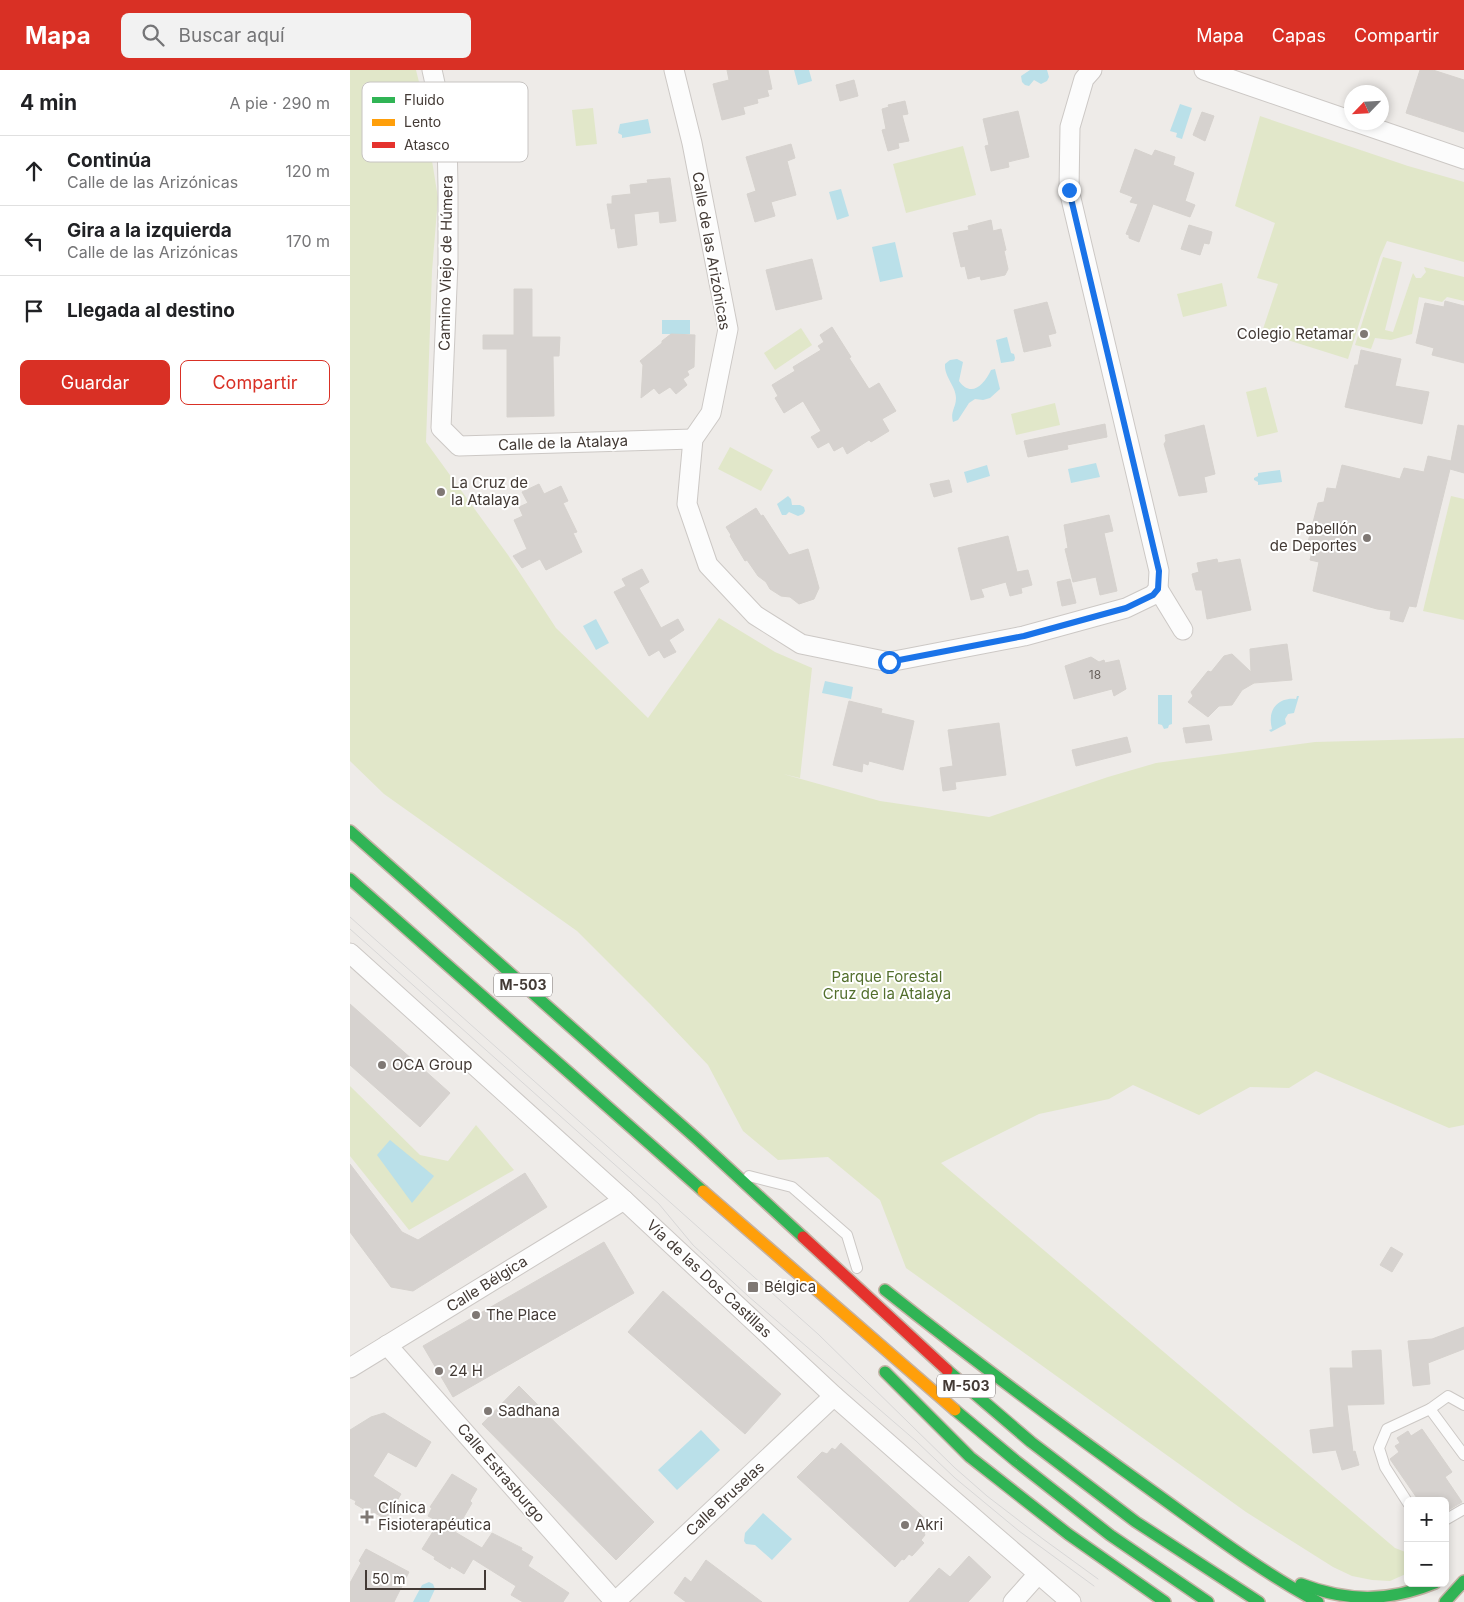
<!DOCTYPE html>
<html lang="es">
<head>
<meta charset="utf-8">
<style>
  body { margin:0; font-family:Inter,sans-serif; background:#f2f2f2; color:#202124 }
  .controls { position:absolute; right:15px; bottom:15px; display:grid; overflow:hidden; border-radius:8px; box-shadow:0 2px 8px #0003 }
  .controls button { width:45px; height:45px; display:grid; place-items:center; padding:0; border:0; border-bottom:1px solid #e0e0e0; background:#fff; color:#202124; font:25px sans-serif }
  .compass { position:absolute; left:994px; top:15px; width:45px; height:45px; border-radius:50%; background:#fff; box-shadow:0 2px 8px #0003; rotate:245deg }
  .scale { position:absolute; left:15px; bottom:12px; width:121px; box-sizing:border-box; padding-left:5px; border:2px solid #433a35; border-top:0; font-size:14px; line-height:18px; white-space:nowrap; color:#433a35; -webkit-text-stroke:4px #fff; paint-order:stroke }
  .stop { position:absolute; width:15px; height:15px; margin:-11px; border:4px solid #1a73e8; border-radius:50%; background:#fff }
  .stop.end { background:#1a73e8; border-color:#fff; box-shadow:0 1px 5px #0008 }
  .list { margin:0; padding:0; list-style:none }
  h2 { display:flex; justify-content:space-between; align-items:center; height:65px; margin:0; padding:0 20px; font-size:21px }
  h2 small { font-size:16px; font-weight:400; color:#757577 }
  .list li { display:grid; grid-template-columns:32px 1fr auto; gap:15px; align-items:center; box-sizing:border-box; height:70px; padding:0 20px; border-top:1px solid #e0e0e0 }
  .list b { display:block; font-size:19px; white-space:nowrap }
  .list p { margin:0; font-size:16px; white-space:nowrap; color:#757577 }
  .list em { font-size:16px; font-style:normal; color:#757577 }
  .actions { display:flex; gap:10px; padding:15px 20px }
  .actions a { flex:1; padding:11px 0; border:1px solid #d93025; border-radius:8px; text-align:center; font-size:18px; color:#d93025 }
  .actions .main { background:#d93025; color:#fff }
  .icon { flex:none; width:28px; height:28px; fill:none; stroke:currentColor; stroke-width:2; stroke-linecap:round; stroke-linejoin:round }
  .map { position:relative; flex:none; width:1114px; height:1532px; overflow:hidden }
  header { display:flex; align-items:center; gap:30px; box-sizing:border-box; height:70px; padding:0 25px; background:#d93025; color:#fff }
  header strong { font-size:24px }
  nav { display:flex; gap:28px; margin-inline-start:auto; font-size:18px }
  .search { width:350px; height:45px; background:#f2f2f2; display:flex; align-items:center; gap:12px; box-sizing:border-box; padding:0 18px; border-radius:8px; color:#757577; font-size:19px }
  main { display:flex }
  aside { flex:1; background:#fff }
  .map>svg:first-child { display:block }
</style>
</head>
<body>
<header>
<strong>Mapa</strong>
<div class="search"><svg class="icon" aria-label="search" viewBox="0 0 24 24"><circle cx="10" cy="10" r="6"/><path d="M15 15l6 6"/></svg>Buscar aquí</div>
<nav><a>Mapa</a><a>Capas</a><a>Compartir</a></nav>
</header>
<main>
<aside>
<h2>4 min<small>A pie · 290 m</small></h2>
<ul class="list">
<li><svg class="icon" aria-label="ahead" viewBox="0 0 24 24"><path d="M12 20V5M6 11l6-6 6 6"/></svg><div><b>Continúa</b><p>Calle de las Arizónicas</p></div><em>120 m</em></li>
<li><svg class="icon" aria-label="left" viewBox="0 0 24 24"><path d="M17 20v-9H6M10 6l-5 5 5 5"/></svg><div><b>Gira a la izquierda</b><p>Calle de las Arizónicas</p></div><em>170 m</em></li>
<li><svg class="icon" aria-label="arrive" viewBox="0 0 24 24"><path d="M6 21V4h12l-3 4 3 4H6"/></svg><div><b>Llegada al destino</b></div></li>
</ul>
<div class="actions"><a class="main">Guardar</a><a>Compartir</a></div>
</aside>
<div class="map">
<svg width="1114" height="1532" viewBox="0 0 1114 1532">
  <rect width="100%" height="100%" fill="#eeebe8"/>
  <!-- green -->
  <g fill="#e1e7c9">
    <polygon points="0,0 66,0 70,16 88,128 82,201 76,372 158,485 206,558 298,648 369,548 425,582 462,598 450,708 433,704 530,731 639,747 758,707 806,693 965,672 1114,668 1114,1055 1099,1058 966,1001 939,1018 900,1017 849,1045 783,1015 759,1029 689,1044 591,1093 1045,1478 1058,1483 1058,1503 1040,1511 1022,1510 1002,1506 983,1497 896,1442 556,1198 530,1130 478,1087 428,1090 393,1061 358,995 301,935 227,861 34,724 0,691"/>
    <polygon points="243,38 247,74 226,76 222,40"/>
    <polygon points="910,46 1058,96 1114,112 1114,192 1037,171 1030,187 998,289 912,262 928,214 907,208 925,153 885,136"/>
    <polygon points="613,76 626,125 556,143 543,94"/>
    <polygon points="1033,187 1052,192 1035,260 1043,262 1063,203 1066,208 1071,208 1076,202 1074,197 1114,207 1114,231 1097,227 1092,232 1069,227 1062,264 1041,270 1025,268 1021,279 1005,275"/>
    <polygon points="872,213 877,236 833,247 827,224"/>
    <polygon points="451,258 462,275 425,300 414,283"/>
    <polygon points="916,317 928,362 907,367 896,322"/>
    <polygon points="705,333 710,355 666,365 661,344"/>
    <polygon points="380,377 423,400 411,421 368,399"/>
    <polygon points="1101,426 1114,429 1114,550 1073,541"/>
    <polygon points="0,1016 70,1085 98,1091 126,1055 164,1100 59,1160 0,1086"/>
  </g>
  <!-- water -->
  <g fill="#bae0e9">
    <polygon points="444,0 459,0 462,11 448,15"/>
    <polygon points="680,0 697,0 699,7 697,11 691,14 684,10 679,16 675,15 672,12 671,6"/>
    <polygon points="830,34 842,38 832,69 826,67 827,63 820,61"/>
    <polygon points="298,49 301,63 272,68 272,65 268,63 270,54"/>
    <polygon points="491,119 499,146 487,150 479,122"/>
    <polygon points="545,172 553,207 530,212 522,177"/>
    <rect x="312" y="250" width="28" height="14"/>
    <polygon points="657,267 661,283 664,284 665,288 664,291 651,293 646,270"/>
    <path d="M 607,289 L 613,292 L 609,311 C 621,328 634,315 641,300 L 645,299 L 650,319 L 640,328 L 633,330 L 625,329 L 619,333 L 608,350 L 603,352 C 600,341 606,338 606,328 C 606,316 594,307 595,294 L 600,290 Z"/>
    <polygon points="746,393 750,407 721,413 718,399"/>
    <polygon points="637,395 640,406 617,413 614,402"/>
    <polygon points="930,400 932,412 908,415 908,412 904,410 904,408 908,406 908,403"/>
    <polygon points="438,426 441,429 442,435 450,435 454,437 455,441 453,444 448,446 439,442 436,445 432,445 427,434"/>
    <polygon points="246,549 259,573 246,580 233,556"/>
    <polygon points="475,611 503,617 501,629 472,623"/>
    <polygon points="808,625 822,625 822,654 819,655 818,658 814,659 812,655 808,654"/>
    <path d="M 947,626 L 949,626 L 944,643 L 938,644 L 935,649 L 936,654 L 921,662 L 919,660 L 922,659 C 917,641 927,627 946,629 Z"/>
    <polygon points="40,1070 84,1106 62,1133 27,1085"/>
    <polygon points="351,1360 370,1380 327,1420 308,1400"/>
    <polygon points="413,1443 442,1469 422,1490 405,1475 396,1474 394,1471 395,1463"/>
    <polygon points="79,1512 83,1514 85,1519 79,1532 63,1532 72,1515"/>
  </g>
  <!-- building -->
  <g fill="#d6d2cf" stroke="#d6d2ce">
    <polygon points="377,0 418,0 422,19 417,20 419,26 407,29 408,33 393,37 395,44 372,50 363,14 379,10"/>
    <polygon points="1070,0 1083,0 1114,10 1114,62 1056,43"/>
    <polygon points="504,10 508,26 490,31 486,15"/>
    <polygon points="555,31 558,44 552,45 559,71 548,73 549,78 538,81 532,60 536,59 532,39 539,37 538,35"/>
    <polygon points="668,41 679,87 658,92 659,97 641,101 635,76 639,75 633,49"/>
    <polygon points="852,42 864,46 855,71 843,65"/>
    <polygon points="441,74 445,88 437,91 446,125 421,132 425,146 405,152 397,124 406,121 396,87"/>
    <polygon points="785,79 802,86 805,80 825,87 823,95 844,103 835,131 845,135 840,147 803,134 789,172 779,168 779,165 776,164 788,134 780,132 783,127 770,122"/>
    <polygon points="320,108 326,151 310,153 309,141 284,144 287,175 268,178 265,158 261,159 257,134 262,134 262,126 281,124 280,115 298,113 297,110"/>
    <polygon points="641,150 643,161 651,159 656,180 654,181 658,199 655,205 631,210 630,206 618,209 615,196 611,197 603,163 619,160 618,156"/>
    <polygon points="839,155 862,162 859,174 854,173 850,185 831,179"/>
    <polygon points="462,189 472,229 426,240 416,200"/>
    <polygon points="164,219 182,219 182,267 210,267 209,286 203,286 204,346 157,347 157,279 133,279 133,265 164,265"/>
    <polygon points="1095,231 1114,236 1114,293 1082,285 1084,278 1066,273 1075,233 1094,237"/>
    <polygon points="697,232 706,263 698,265 701,276 674,282 664,240"/>
    <polygon points="482,257 501,287 499,288 519,319 529,313 546,341 532,349 539,361 521,372 519,370 497,384 493,376 484,381 479,372 468,378 461,367 471,361 453,331 434,343 425,328 428,326 422,315 445,301 443,297 471,280 468,276 474,272 470,265"/>
    <polygon points="321,264 345,265 344,297 337,301 339,305 333,309 337,315 326,324 320,317 309,324 304,318 291,328 293,295 290,291 312,273 312,271"/>
    <polygon points="1011,280 1051,289 1045,316 1079,322 1072,354 995,337 1005,295 1008,295"/>
    <polygon points="755,354 757,367 717,375 718,379 678,387 674,371"/>
    <polygon points="854,355 865,404 854,407 857,422 829,426 814,374 816,371 815,365"/>
    <polygon points="1108,355 1114,356 1114,403 1100,399 1066,537 1059,536 1053,552 1040,549 1041,541 1027,539 963,521 969,492 960,490 963,478 957,476 968,433 974,432 977,418 986,419 992,395 1050,409 1054,398 1074,402 1078,386 1101,391"/>
    <polygon points="599,410 602,422 584,427 580,414"/>
    <polygon points="189,414 194,424 211,416 218,431 213,433 227,462 223,463 232,482 196,500 190,489 172,498 163,486 177,479 164,450 173,446 169,437 178,433 172,422"/>
    <polygon points="406,438 411,446 413,445 439,485 458,479 469,518 464,529 449,534 440,527 431,526 420,519 416,512 408,506 397,490 395,491 380,466 381,465 376,457"/>
    <polygon points="759,445 763,461 754,463 767,521 750,525 746,507 723,512 715,479 718,478 714,455"/>
    <polygon points="658,466 667,502 678,500 682,515 671,518 672,523 660,526 656,512 631,519 634,527 621,530 608,478"/>
    <polygon points="867,489 868,493 890,489 901,540 857,549 852,520 846,520 842,504 849,502 847,493"/>
    <polygon points="292,499 299,512 289,518 311,558 328,549 334,560 319,570 326,582 314,588 309,580 299,586 264,522 276,516 272,509"/>
    <polygon points="720,509 726,533 712,536 707,512"/>
    <polygon points="937,574 942,610 904,613 892,620 882,635 869,636 858,647 838,632 843,626 841,622 858,601 861,602 874,586 882,584 901,602 900,579"/>
    <polygon points="741,587 749,592 754,590 755,593 769,590 776,619 764,626 762,619 724,629 715,596"/>
    <polygon points="499,631 532,639 531,643 564,651 553,700 519,691 518,695 513,693 512,702 483,695"/>
    <polygon points="649,653 656,705 605,712 606,719 593,721 590,698 603,696 598,660"/>
    <polygon points="859,655 862,670 836,673 833,658"/>
    <polygon points="777,667 781,682 726,696 722,680"/>
    <polygon points="0,934 100,1023 70,1057 0,995"/>
    <polygon points="0,1094 52,1162 68,1170 175,1103 197,1137 63,1221 41,1217 0,1162"/>
    <polygon points="254,1172 284,1223 103,1327 73,1276"/>
    <polygon points="1041,1177 1053,1184 1042,1202 1030,1195"/>
    <polygon points="313,1221 431,1324 395,1364 278,1262"/>
    <polygon points="1114,1257 1114,1279 1078,1293 1080,1314 1063,1316 1058,1271 1082,1269"/>
    <polygon points="1031,1280 1034,1334 997,1335 1003,1382 1005,1381 1009,1395 992,1400 986,1380 963,1383 960,1360 984,1357 980,1298 1003,1298 1002,1281"/>
    <polygon points="169,1316 304,1452 266,1490 132,1354"/>
    <polygon points="34,1343 81,1372 66,1397 38,1382 23,1406 51,1424 36,1449 23,1442 22,1444 5,1434 6,1431 0,1428 0,1360 21,1347"/>
    <polygon points="1072,1359 1102,1402 1095,1407 1112,1432 1095,1442 1095,1431 1069,1431 1040,1389 1049,1382 1045,1376 1050,1373 1047,1368 1058,1361 1061,1366"/>
    <polygon points="491,1373 581,1454 574,1463 575,1465 571,1470 574,1473 562,1486 559,1484 554,1490 552,1489 545,1497 447,1407 472,1382 477,1384 482,1378 485,1380"/>
    <polygon points="102,1404 127,1419 120,1431 122,1433 105,1462 132,1478 142,1463 172,1478 171,1480 183,1487 178,1496 219,1523 213,1532 173,1532 161,1525 166,1516 123,1489 114,1504 101,1496 100,1499 84,1489 85,1487 72,1479 89,1452 78,1446 82,1438 80,1437"/>
    <polygon points="16,1479 59,1502 44,1532 0,1532 0,1513 11,1493 9,1491"/>
    <polygon points="619,1486 641,1507 618,1532 559,1532 589,1498 600,1507"/>
    <polygon points="356,1490 412,1532 336,1532 324,1523 335,1507 341,1512"/>
  </g>
  <g fill="none" stroke-linecap="round" stroke-linejoin="round">
    <!-- lane casing -->
    <g stroke="#ccc8c5" stroke-width="12">
      <g id="lane">
        <polyline points="399,1106 442,1117 497,1165 507,1198"/>
        <polyline points="1080,1339 1114,1385"/>
        <polyline points="1058,1433 1035,1397 1029,1378 1037,1359 1080,1339 1098,1326 1114,1335"/>
        <polyline points="1095,1450 1114,1439"/>
      </g>
    </g>
    <!-- street casing -->
    <g stroke="#ccc8c5" stroke-width="21">
      <g id="street">
        <polyline points="82,0 97,67 98,117 98,193 91,358 109,376 343,369"/>
        <polyline points="324,0 342,73 378,259 361,343 343,369 337,434 358,495 405,545 451,574 539,592 674,566 776,538 803,525 808,519 809,501 719,120 720,57 734,9 742,0"/>
        <polyline points="854,0 1002,51"/>
        <polyline points="1006,52 1114,89"/>
        <polyline points="808,519 833,560"/>
        <polyline points="0,883 274,1130 484,1326 566,1398 721,1532"/>
        <polyline points="37,1275 265,1532"/>
        <polyline points="0,1298 274,1130"/>
        <polyline points="265,1532 484,1326"/>
        <polyline points="663,1532 688,1504"/>
      </g>
    </g>
    <!-- fast casing -->
    <g stroke="#c4b2a5" stroke-width="14">
      <g id="fast">
        <polyline points="0,761 347,1069 453,1167"/>
        <polyline points="0,809 353,1121"/>
        <path d="M 535,1220 C 623,1290 713,1357 805,1423 C 858,1461 910,1501 968,1532"/>
        <polyline points="597,1300 681,1372 786,1452 909,1532"/>
        <polyline points="535,1302 620,1387 718,1464 815,1532"/>
        <polyline points="605,1340 666,1391 760,1465 858,1532"/>
        <path d="M 951,1514 C 998,1532 1038,1532 1085,1513"/>
        <polyline points="1095,1532 1114,1511"/>
      </g>
    </g>
    <!-- slow casing -->
    <g stroke="#c4b2a5" stroke-width="14">
      <polyline id="slow" points="353,1121 605,1340"/>
    </g>
    <!-- jam casing -->
    <g stroke="#c4b2a5" stroke-width="14">
      <polyline id="jam" points="453,1167 597,1300"/>
    </g>
    <!-- lane -->
    <use href="#lane" stroke="#fcfcfc" stroke-width="10"/>
    <!-- street -->
    <use href="#street" stroke="#fcfcfc" stroke-width="19"/>
    <!-- fast -->
    <use href="#fast" stroke="#30b455" stroke-width="11"/>
    <!-- slow -->
    <use href="#slow" stroke="#ff9f0a" stroke-width="11"/>
    <!-- jam -->
    <use href="#jam" stroke="#e5322d" stroke-width="11"/>
    <!-- tram -->
    <g stroke="#d8d7d7" stroke-width="1">
      <polyline points="0,847 468,1264 605,1398 637,1426 693,1469 748,1509"/>
      <polyline points="0,859 309,1134 343,1175 398,1226 566,1371 605,1408 669,1461 744,1516"/>
    </g>
  </g>
  <g fill="none" stroke-linecap="round" stroke-linejoin="round">
    <!-- route -->
    <polyline stroke="#1a73e8" stroke-width="6" points="539,592 674,566 776,538 803,525 808,519 809,501 719,120"/>
  </g>
  <!-- markers -->
  <g fill="#7f7874" stroke="#fff" stroke-width="2">
    <circle cx="1014" cy="264" r="5"/>
    <circle cx="91" cy="422" r="5"/>
    <circle cx="1017" cy="468" r="5"/>
    <circle cx="32" cy="995" r="5"/>
    <rect x="397" y="1211" width="12" height="12" rx="2.5"/>
    <circle cx="126" cy="1245" r="5"/>
    <circle cx="89" cy="1301" r="5"/>
    <circle cx="138" cy="1341" r="5"/>
    <path d="M14.5 1439.5h5v5h5v5h-5v5h-5v-5h-5v-5h5z"/>
    <circle cx="555" cy="1455" r="5"/>
  </g>
  <g text-anchor="middle" stroke-width="4" stroke-linejoin="round" paint-order="stroke">
    <!-- number labels -->
    <g font-size="12" fill="#69625d">
      <text x="745" y="609">18</text>
    </g>
    <!-- shield labels -->
    <g fill="#fff" stroke="#7b7572" stroke-width="1">
      <rect x="144" y="903.5" width="58" height="23" rx="4"/>
      <rect x="587" y="1304.5" width="58" height="23" rx="4"/>
    </g>
    <g font-size="14" font-weight="bold" fill="#433a35">
      <text x="173" y="920">M-503</text>
      <text x="616" y="1321">M-503</text>
    </g>
    <!-- street labels -->
    <g font-size="15" fill="#433a35" stroke="#fff">
      <text transform="translate(361 181) rotate(80)" y="5">Calle de las Arizónicas</text>
      <text transform="translate(96 193) rotate(-89)" y="5">Camino Viejo de Húmera</text>
      <text transform="translate(213 373) rotate(-2)" y="5">Calle de la Atalaya</text>
      <text transform="translate(359 1209) rotate(43)" y="5">Vía de las Dos Castillas</text>
      <text transform="translate(137 1214) rotate(-32)" y="5">Calle Bélgica</text>
      <text transform="translate(151 1403) rotate(49)" y="5">Calle Estrasburgo</text>
      <text transform="translate(375 1429) rotate(-43)" y="5">Calle Bruselas</text>
    </g>
    <!-- poi labels -->
    <g font-size="15" fill="#433a35" stroke="#fff" text-anchor="start">
      <text x="1004" y="269" text-anchor="end">Colegio Retamar</text>
      <text x="101" y="418">La Cruz de<tspan x="101" dy="17">la Atalaya</tspan></text>
      <text x="1007" y="464" text-anchor="end">Pabellón<tspan x="1007" dy="17">de Deportes</tspan></text>
      <text x="42" y="1000">OCA Group</text>
      <text x="414" y="1222">Bélgica</text>
      <text x="136" y="1250">The Place</text>
      <text x="99" y="1306">24 H</text>
      <text x="148" y="1346">Sadhana</text>
      <text x="28" y="1443">Clínica<tspan x="28" dy="17">Fisioterapéutica</tspan></text>
      <text x="565" y="1460">Akri</text>
    </g>
    <!-- park labels -->
    <g font-size="15" fill="#536f2d" stroke="#fff">
      <text x="537" y="912">Parque Forestal<tspan x="537" dy="17">Cruz de la Atalaya</tspan></text>
    </g>
  </g>
  <!-- legend -->
  <rect x="12" y="12" width="166" height="80" rx="8" fill="#fff" stroke="#c7c4c2" stroke-width="1"/>
  <rect x="22" y="27" width="23" height="6" fill="#30b455"/>
  <rect x="22" y="49" width="23" height="7" fill="#ff9f0a"/>
  <rect x="22" y="72" width="23" height="6" fill="#e5322d"/>
  <g font-size="14" fill="#433a35">
    <text x="54" y="35">Fluido</text>
    <text x="54" y="57">Lento</text>
    <text x="54" y="80">Atasco</text>
  </g>
</svg>
<div class="controls">
<button>+</button>
<button>−</button>
</div>
<svg class="compass" viewBox="-18 -18 36 36"><path d="M0-13l5 13h-10z" fill="#e53935"/><path d="M0 13l5-13h-10z" fill="#757577"/></svg>
<div class="scale">50 m</div>
<div class="stop" style="left:539px;top:592px"></div>
<div class="stop end" style="left:719px;top:120px"></div>
</div>
</main>
</body>
</html>
